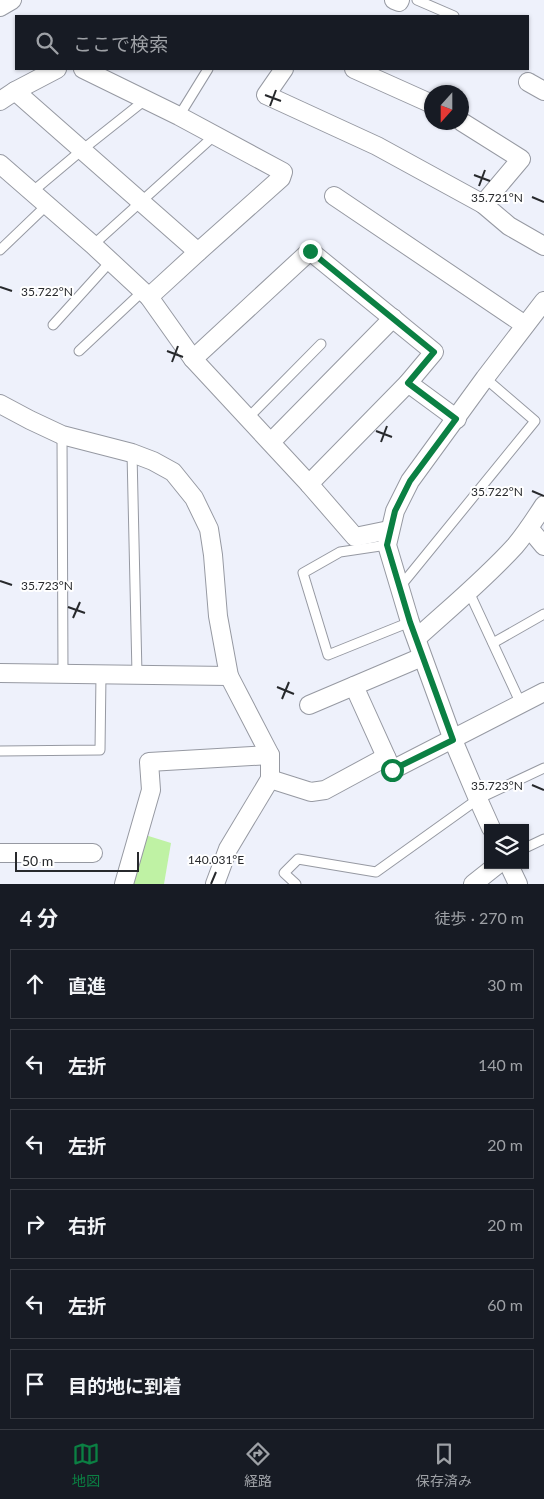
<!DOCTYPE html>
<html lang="ja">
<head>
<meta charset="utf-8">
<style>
  body { margin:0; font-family:Lato,"Noto Sans JP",sans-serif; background:#242831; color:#f1f3f6 }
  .controls { position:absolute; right:15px; bottom:15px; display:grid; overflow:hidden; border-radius:0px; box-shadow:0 1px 4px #0004 }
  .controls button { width:45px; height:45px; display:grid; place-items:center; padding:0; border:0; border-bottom:1px solid #363941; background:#171b24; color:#f1f3f6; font:25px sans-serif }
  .compass { position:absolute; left:424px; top:85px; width:45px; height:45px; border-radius:50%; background:#171b24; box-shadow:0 1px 4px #0004; rotate:201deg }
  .scale { position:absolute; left:15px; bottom:12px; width:124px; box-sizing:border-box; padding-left:5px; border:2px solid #27292c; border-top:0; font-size:14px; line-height:18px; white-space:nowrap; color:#27292c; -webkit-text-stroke:4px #fff; paint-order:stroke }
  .stop { position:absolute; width:15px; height:15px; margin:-11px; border:4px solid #0b8043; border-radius:50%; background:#fff }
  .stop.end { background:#0b8043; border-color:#fff; box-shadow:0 1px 5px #0008 }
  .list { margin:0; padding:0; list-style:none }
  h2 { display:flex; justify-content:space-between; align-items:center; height:65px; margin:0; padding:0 20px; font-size:21px }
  h2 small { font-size:16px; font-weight:400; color:#9ea1a6 }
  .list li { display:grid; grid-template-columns:32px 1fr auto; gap:15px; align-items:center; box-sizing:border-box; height:70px; margin:0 10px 10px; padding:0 10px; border:1px solid #363941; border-radius:0px }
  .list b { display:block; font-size:19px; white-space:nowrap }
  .list em { font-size:16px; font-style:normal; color:#9ea1a6 }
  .icon { flex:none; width:28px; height:28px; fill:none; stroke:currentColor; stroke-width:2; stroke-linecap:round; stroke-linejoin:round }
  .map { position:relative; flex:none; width:544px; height:884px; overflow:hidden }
  .search { position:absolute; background:#171b24; box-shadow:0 1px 4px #0004; left:15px; right:15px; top:15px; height:55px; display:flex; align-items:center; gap:12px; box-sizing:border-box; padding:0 18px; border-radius:0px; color:#9ea1a6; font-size:19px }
  .sheet { height:545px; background:#171b24 }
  nav { display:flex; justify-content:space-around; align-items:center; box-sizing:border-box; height:70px; border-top:1px solid #363941; background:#171b24; font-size:14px; color:#9ea1a6 }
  nav a { display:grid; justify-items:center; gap:2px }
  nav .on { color:#0b8043 }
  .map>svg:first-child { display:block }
</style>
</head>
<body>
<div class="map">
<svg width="544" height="884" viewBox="0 0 544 884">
  <rect width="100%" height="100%" fill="#eef1fb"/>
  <!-- green -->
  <polygon fill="#bff2a4" points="142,834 171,843 164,884 130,884"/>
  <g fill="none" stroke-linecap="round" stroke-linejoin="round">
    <!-- service casing -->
    <g stroke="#9699a2" stroke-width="11">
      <g id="service">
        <polyline points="417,0 454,16"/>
        <polyline points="179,116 208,69"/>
        <polyline points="32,192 82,150 145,100"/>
        <polyline points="93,245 215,135"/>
        <polyline points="0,250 47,205"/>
        <polyline points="53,325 110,262"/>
        <polyline points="79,351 143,291"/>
        <polyline points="248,418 321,344"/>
        <polyline points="62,435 63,674"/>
        <polyline points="132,453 137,674"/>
        <polyline points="387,545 340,552 303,573 328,655 410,622"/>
        <polyline points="399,588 535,421 485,378"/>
        <polyline points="469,592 521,704"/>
        <polyline points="493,643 544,614"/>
        <polyline points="0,751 100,750 101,675"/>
        <polyline points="525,848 544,839"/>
        <polyline points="296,884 284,873 298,859 376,872 478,799 544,768"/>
      </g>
    </g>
    <!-- minor casing -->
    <g stroke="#9699a2" stroke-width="20">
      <g id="minor">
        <polyline points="394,0 399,2 400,0"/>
        <polyline points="0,7 12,0"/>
        <polyline points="83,69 179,116 283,172 281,178 198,252 149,297"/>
        <polyline points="284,69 266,95 377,146 483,204 509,226 544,246"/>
        <polyline points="354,69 432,104"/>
        <polyline points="528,82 544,91"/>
        <polyline points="15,91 198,252"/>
        <polyline points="0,101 15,91 57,69"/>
        <polyline points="462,122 521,159 483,204"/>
        <polyline points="0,164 93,245 149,297 193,359 309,484 355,537 389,530"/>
        <polyline points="334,196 525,325"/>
        <polyline points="193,359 310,251 434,352 408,383 309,484"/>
        <polyline points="408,383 457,419"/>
        <polyline points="0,404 30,420 62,435 132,453 153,461 173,472 194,498 209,529 213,555 218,616 229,676 270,755 270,779 228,849 215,884"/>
        <polyline points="271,442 393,318"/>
        <polyline points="529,528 544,546"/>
        <path d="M 417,638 C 450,608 485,579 515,546 C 526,533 535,519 544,505"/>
        <polyline points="0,673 229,676"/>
        <polyline points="354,686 392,770 544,692"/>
        <polyline points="309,705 422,657"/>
        <polyline points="270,779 311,792 325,790 386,757"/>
        <polyline points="491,828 478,799 453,740 410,622 387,545 395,511 410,481 485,378 544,301"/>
        <polyline points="0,853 93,853"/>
        <polyline points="509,865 518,884"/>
        <polyline points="124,884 151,790 149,762 270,755"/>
        <polyline points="473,884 497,865"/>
      </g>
    </g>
    <!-- service -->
    <use href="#service" stroke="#fff" stroke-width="9"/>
    <!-- minor -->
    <use href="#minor" stroke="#fff" stroke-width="18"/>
  </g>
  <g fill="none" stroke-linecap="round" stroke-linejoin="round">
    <!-- route -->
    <polyline stroke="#0b8043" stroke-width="6" points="310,251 434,352 408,383 456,419 410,481 395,511 387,545 410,622 453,740 392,770"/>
  </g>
  <!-- ticks -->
  <path fill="none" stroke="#27292c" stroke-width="2" d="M 265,95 L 281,101M 270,106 L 276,90M 474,175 L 490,181M 479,186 L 485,170M 532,197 L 544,202M 0,287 L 12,291M 167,351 L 183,357M 172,362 L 178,346M 376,431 L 392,437M 381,442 L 387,426M 532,491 L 544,496M 0,581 L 12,585M 68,607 L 85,613M 73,618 L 80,602M 277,687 L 294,694M 282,699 L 289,682M 532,785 L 544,790M 211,884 L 216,872"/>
  <g font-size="12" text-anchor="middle" fill="#27292c" stroke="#fff" stroke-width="4" stroke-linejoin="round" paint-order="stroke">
    <text x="497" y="202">35.721°N</text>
    <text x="47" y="296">35.722°N</text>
    <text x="497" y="496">35.722°N</text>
    <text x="47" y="590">35.723°N</text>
    <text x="497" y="790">35.723°N</text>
    <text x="216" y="864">140.031°E</text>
  </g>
</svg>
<div class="controls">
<button><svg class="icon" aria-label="layers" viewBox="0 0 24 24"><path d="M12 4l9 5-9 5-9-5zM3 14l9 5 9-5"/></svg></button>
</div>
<svg class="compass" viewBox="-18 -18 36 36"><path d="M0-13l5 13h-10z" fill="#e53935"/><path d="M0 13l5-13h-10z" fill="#9ea1a6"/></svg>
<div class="scale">50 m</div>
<div class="stop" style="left:392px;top:770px"></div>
<div class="stop end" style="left:310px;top:251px"></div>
<div class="search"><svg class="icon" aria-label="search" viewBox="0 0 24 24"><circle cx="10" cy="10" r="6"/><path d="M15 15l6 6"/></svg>ここで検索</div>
</div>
<section class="sheet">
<h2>4 分<small>徒歩 · 270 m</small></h2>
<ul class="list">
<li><svg class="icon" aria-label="ahead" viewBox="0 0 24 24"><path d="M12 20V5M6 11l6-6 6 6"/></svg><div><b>直進</b></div><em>30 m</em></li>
<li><svg class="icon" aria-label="left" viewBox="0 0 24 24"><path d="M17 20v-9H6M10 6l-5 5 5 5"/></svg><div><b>左折</b></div><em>140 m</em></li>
<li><svg class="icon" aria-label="left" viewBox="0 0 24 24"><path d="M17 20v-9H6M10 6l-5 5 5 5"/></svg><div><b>左折</b></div><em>20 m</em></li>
<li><svg class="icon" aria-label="right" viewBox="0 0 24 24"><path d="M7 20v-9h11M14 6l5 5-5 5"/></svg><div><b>右折</b></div><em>20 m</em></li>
<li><svg class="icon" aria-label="left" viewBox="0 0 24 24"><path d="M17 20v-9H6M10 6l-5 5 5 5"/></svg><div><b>左折</b></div><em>60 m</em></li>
<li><svg class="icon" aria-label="arrive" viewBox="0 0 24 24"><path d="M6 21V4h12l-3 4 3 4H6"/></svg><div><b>目的地に到着</b></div></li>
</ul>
</section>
<nav>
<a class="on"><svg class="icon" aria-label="map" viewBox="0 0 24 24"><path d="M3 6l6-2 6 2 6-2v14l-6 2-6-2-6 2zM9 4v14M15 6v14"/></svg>地図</a>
<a><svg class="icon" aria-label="directions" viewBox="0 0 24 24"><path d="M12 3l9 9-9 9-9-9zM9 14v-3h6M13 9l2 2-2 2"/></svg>経路</a>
<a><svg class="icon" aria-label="saved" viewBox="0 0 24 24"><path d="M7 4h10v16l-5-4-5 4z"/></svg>保存済み</a>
</nav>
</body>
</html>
